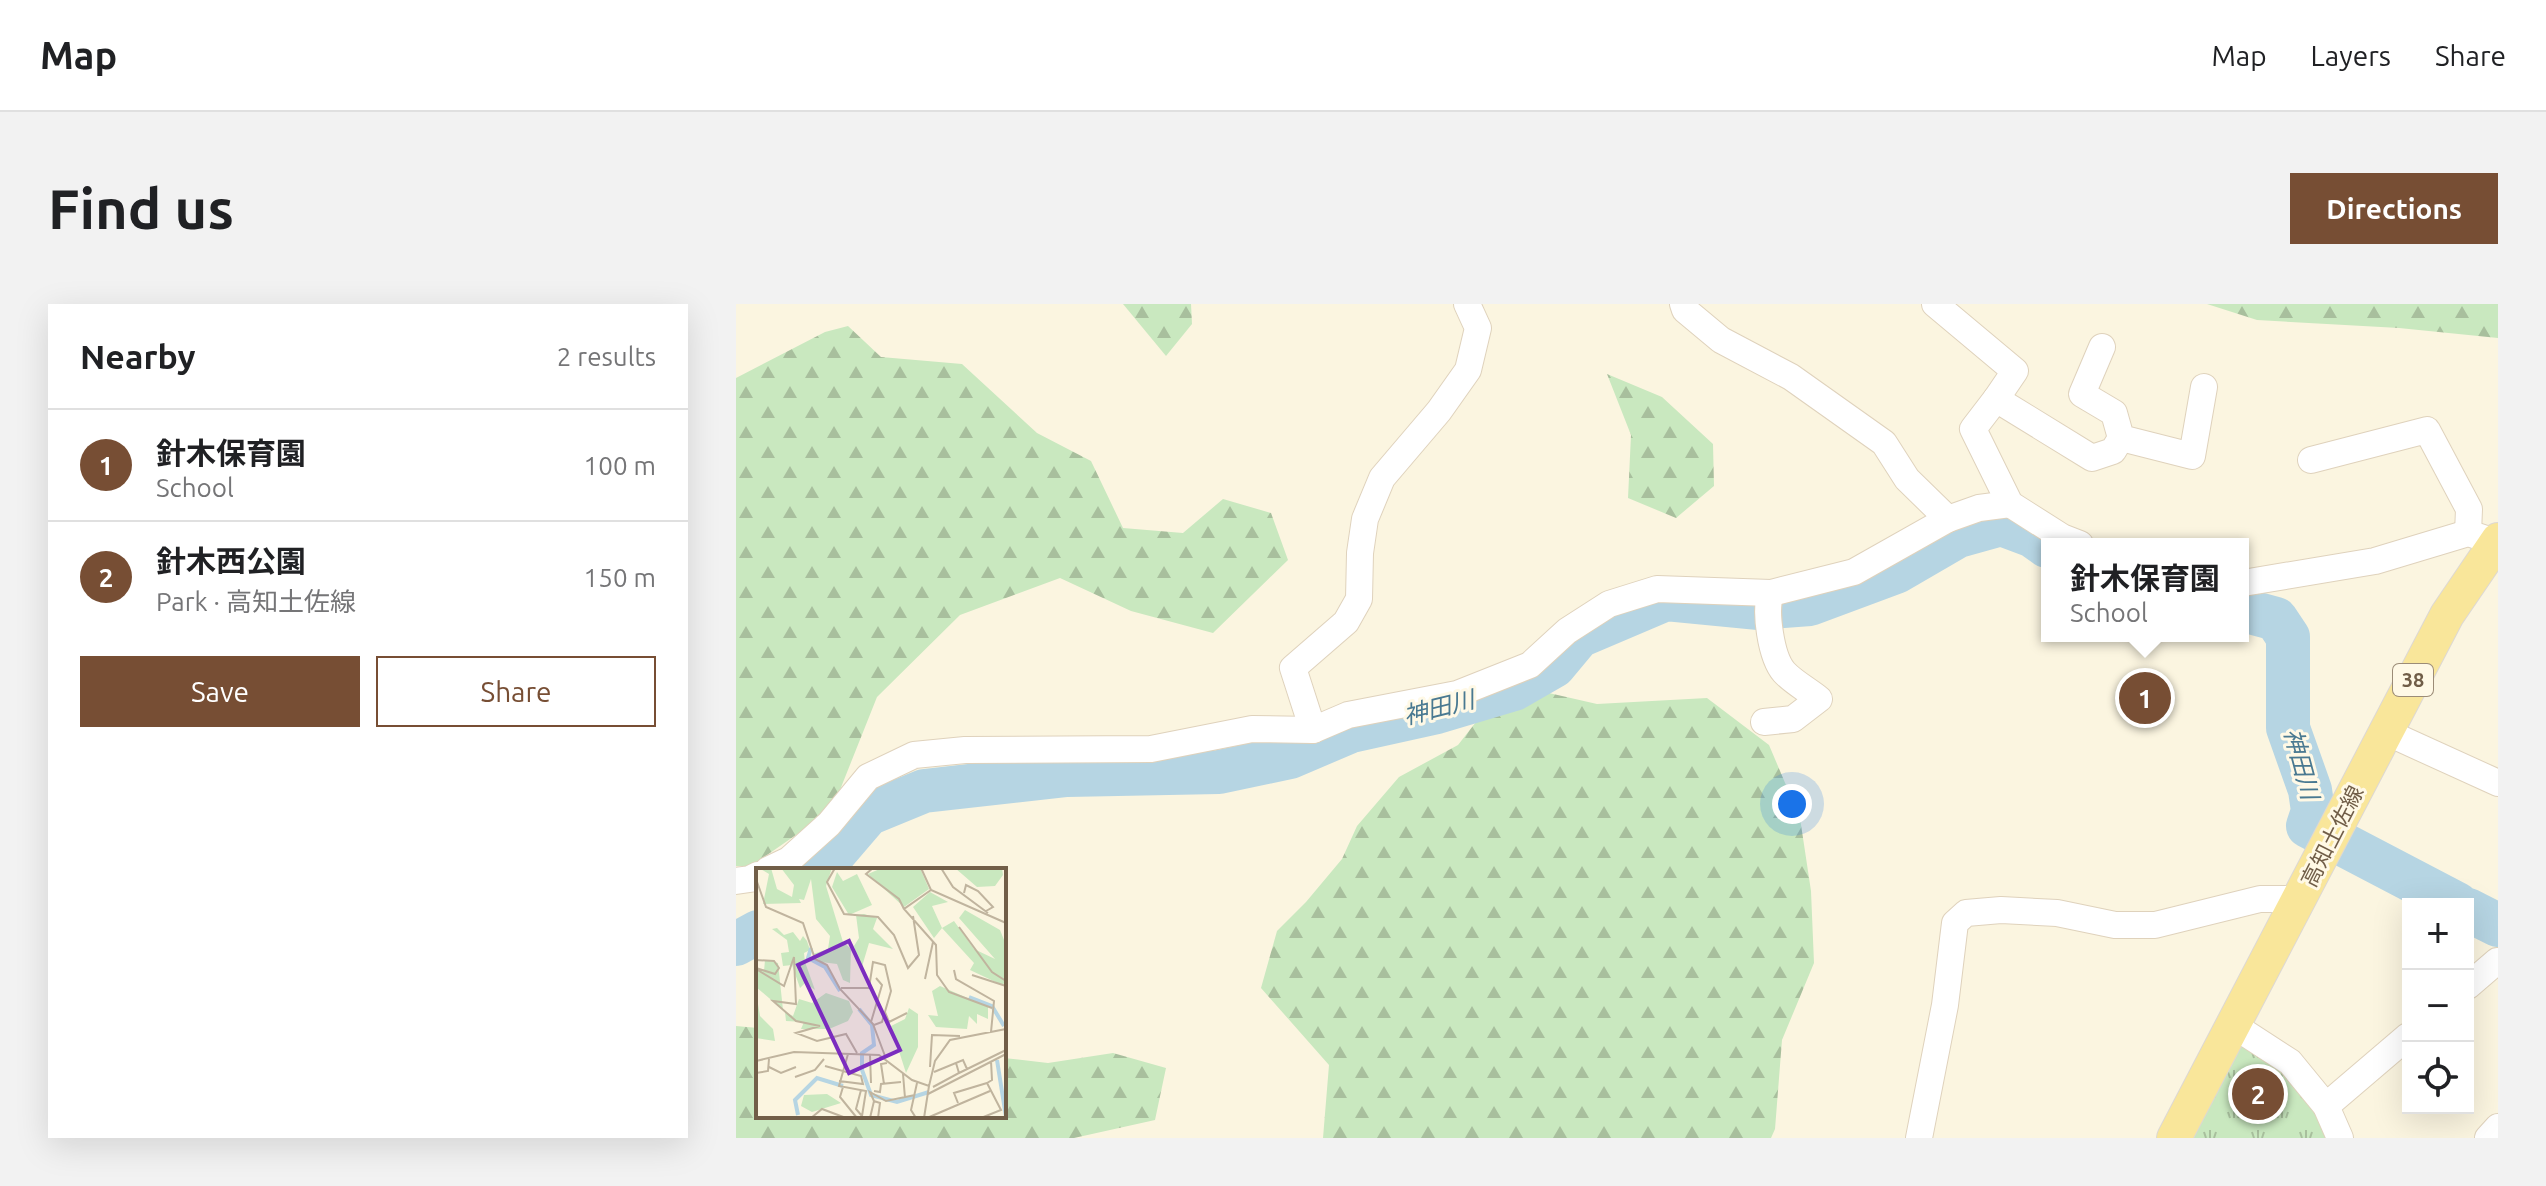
<!DOCTYPE html>
<html lang="en">
<head>
<meta charset="utf-8">
<style>
  body { margin:0; font-family:Ubuntu,"Noto Sans JP",sans-serif; background:#f2f2f2; color:#202124 }
  .controls { position:absolute; right:24px; bottom:24px; display:grid; overflow:hidden; border-radius:0px; box-shadow:0 8px 32px #0002 }
  .controls button { width:72px; height:72px; display:grid; place-items:center; padding:0; border:0; border-bottom:2px solid #e0e0e0; background:#fff; color:#202124; font:40px sans-serif }
  .you { position:absolute; left:1056px; top:500px; width:28px; height:28px; margin:-20px; border:6px solid #fff; border-radius:50%; background:#1a73e8; box-shadow:0 0 0 12px #1a73e833 }
  .badge { display:grid; place-items:center; width:52px; height:52px; border-radius:50%; background:#774e34; color:#fff; font-size:26px; font-weight:700 }
  .pin { position:absolute; translate:-50% -50%; border:4px solid #fff; box-shadow:0 2px 8px #0006 }
  .popup { position:absolute; left:1305px; top:234px; width:208px; height:104px; box-sizing:border-box; display:grid; place-content:center; border-radius:0px; background:#fff; filter:drop-shadow(0 2px 6px #0005); font-size:26px; white-space:nowrap; color:#757577 }
  .popup b { font-size:30px; color:#202124 }
  .popup::after { content:''; position:absolute; left:50%; top:100%; margin-left:-16px; border:16px solid transparent; border-top-color:#fff }
  .list { margin:0; padding:0; list-style:none }
  h2 { display:flex; justify-content:space-between; align-items:center; height:104px; margin:0; padding:0 32px; font-size:34px }
  h2 small { font-size:26px; font-weight:400; color:#757577 }
  .list li { display:grid; grid-template-columns:52px 1fr auto; gap:24px; align-items:center; box-sizing:border-box; height:112px; padding:0 32px; border-top:2px solid #e0e0e0 }
  .list b { display:block; font-size:30px; white-space:nowrap }
  .list p { margin:0; font-size:26px; white-space:nowrap; color:#757577 }
  .list em { font-size:26px; font-style:normal; color:#757577 }
  .actions { display:flex; gap:16px; padding:24px 32px }
  .actions a { flex:1; padding:18px 0; border:2px solid #774e34; border-radius:0px; text-align:center; font-size:28px; color:#774e34 }
  .actions .main { background:#774e34; color:#fff }
  .icon { flex:none; width:44px; height:44px; fill:none; stroke:currentColor; stroke-width:2; stroke-linecap:round; stroke-linejoin:round }
  .map { position:relative; flex:none; width:1762px; height:834px; overflow:hidden; border-radius:0px }
  header { display:flex; align-items:center; gap:48px; box-sizing:border-box; height:112px; padding:0 40px; background:#fff; border-bottom:2px solid #e0e0e0 }
  header strong { font-size:38px }
  nav { display:flex; gap:44px; margin-inline-start:auto; font-size:28px }
  .intro { display:flex; align-items:center; justify-content:space-between; box-sizing:border-box; height:192px; padding:0 48px }
  h1 { margin:0; font-size:56px }
  .button { padding:20px 36px; border-radius:0px; background:#774e34; color:#fff; font-size:28px; font-weight:700 }
  main { display:flex; gap:48px; padding:0 48px }
  aside { flex:1; background:#fff; border-radius:0px; box-shadow:0 8px 32px #0002 }
  .map>svg:first-child { display:block }
</style>
</head>
<body>
<header>
<strong>Map</strong>
<nav><a>Map</a><a>Layers</a><a>Share</a></nav>
</header>
<div class="intro"><h1>Find us</h1><a class="button">Directions</a></div>
<main>
<aside>
<h2>Nearby<small>2 results</small></h2>
<ul class="list">
<li><span class="badge">1</span><div><b>針木保育園</b><p>School</p></div><em>100 m</em></li>
<li><span class="badge">2</span><div><b>針木西公園</b><p>Park · 高知土佐線</p></div><em>150 m</em></li>
</ul>
<div class="actions"><a class="main">Save</a><a>Share</a></div>
</aside>
<div class="map">
<svg width="1762" height="834" viewBox="0 0 1762 834">
  <defs>
    <pattern id="forest-firs" width="22" height="20" patternUnits="userSpaceOnUse" patternTransform="scale(2)"><rect width="22" height="20" fill="#c9e8bf"/><path d="M5 1l3.5 6h-7zM16 11l3.5 6h-7z" fill="#a8bf9d"/></pattern>
    <pattern id="park-tufts" width="24" height="20" patternUnits="userSpaceOnUse" patternTransform="scale(2)"><rect width="24" height="20" fill="#c9e8bf"/><path d="M3 7l-1-3M5 7V3M7 7l1-3M15 17l-1-3M17 17v-4M19 17l1-3" fill="none" stroke="#a8bf9d"/></pattern>
  </defs>
  <rect width="100%" height="100%" fill="#fbf5e0"/>
  <!-- forest -->
  <g fill="url(#forest-firs)">
    <polygon points="387,0 455,0 456,20 430,52"/>
    <polygon points="1471,0 1762,0 1762,34 1663,24 1521,16"/>
    <polygon points="112,22 145,53 226,60 301,129 355,157 387,224 447,229 487,195 535,209 552,256 477,329 395,307 324,274 224,311 141,393 96,506 15,562 0,562 0,74 89,28"/>
    <polygon points="871,70 926,93 977,140 978,182 940,214 892,194 895,131"/>
    <polygon points="791,384 861,400 971,394 1033,441 1064,514 1075,587 1078,659 1046,736 1039,825 1035,834 587,834 593,761 525,684 541,627 570,598 606,555 621,522 663,473 722,441 740,418"/>
    <polygon points="0,722 22,724 22,812 268,812 268,754 312,759 377,749 430,764 419,816 338,834 0,834"/>
  </g>
  <!-- park -->
  <polygon fill="url(#park-tufts)" points="1502,737 1550,764 1583,815 1591,834 1455,834"/>
  <g fill="none" stroke-linecap="round" stroke-linejoin="round">
    <!-- river -->
    <g stroke="#b6d5e3" stroke-width="44">
      <polyline points="1507,306 1540,315 1552,333 1552,424 1574,486 1577,507 1572,522 1721,600"/>
      <polyline points="84,566 132,510 188,487 331,471 483,468 554,453 615,427 701,408 778,385 818,362 843,332 930,295 1023,304 1074,300 1160,268 1222,232 1265,220 1297,232 1311,242"/>
      <polyline points="1732,606 1762,621"/>
      <polyline points="0,640 22,628"/>
    </g>
    <!-- minor casing -->
    <g stroke="#dfd2bc" stroke-width="28">
      <g id="minor">
        <polyline points="947,0 949,6 985,36 1055,73 1148,139 1171,175 1212,215"/>
        <polyline points="1199,0 1279,67 1260,95 1237,125 1274,200 1326,233 1344,240"/>
        <polyline points="1366,43 1346,90 1378,109 1385,134 1456,152 1468,83"/>
        <polyline points="1260,95 1356,154 1377,147 1385,134"/>
        <polyline points="1575,156 1691,126 1733,205 1732,229"/>
        <polyline points="1507,279 1639,257 1732,229 1759,238"/>
        <path d="M 1028,418 L 1057,415 L 1083,395 C 1072,386 1057,378 1048,368 C 1035,353 1028,306 1035,289"/>
        <polyline points="577,426 557,364 610,318 623,295 624,249 629,215 646,174 703,107 732,66 742,24 731,0"/>
        <polyline points="1650,428 1762,479"/>
        <polyline points="32,566 53,556 93,520 132,473 178,451 229,446 415,445 516,425 577,426 612,411 721,390 794,361 831,327 873,300 921,285 1035,289 1118,268 1212,215 1243,204 1274,200"/>
        <polyline points="0,577 14,575 22,571"/>
        <polyline points="1732,682 1761,657"/>
        <polyline points="1497,721 1554,758 1590,802 1604,834"/>
        <polyline points="1590,802 1672,732"/>
        <polyline points="1183,834 1209,701 1219,619 1230,609 1265,606 1321,609 1379,621 1419,621 1524,595 1563,595"/>
        <polyline points="1752,834 1762,823"/>
      </g>
    </g>
    <!-- major casing -->
    <g stroke="#ddd8d3" stroke-width="36">
      <polyline id="major" points="1438,834 1711,311 1762,236"/>
    </g>
    <!-- minor -->
    <use href="#minor" stroke="#fff" stroke-width="26"/>
    <!-- major -->
    <use href="#major" stroke="#f9e69a" stroke-width="34"/>
  </g>
  <g text-anchor="middle" stroke-width="6" stroke-linejoin="round" paint-order="stroke">
    <!-- shield labels -->
    <rect fill="#fff9e6" stroke="#9c8c77" stroke-width="2" x="1657" y="360" width="40" height="32" rx="6"/>
    <g font-size="20" font-weight="bold" fill="#715e48">
      <text x="1677" y="383">38</text>
    </g>
    <!-- street labels -->
    <g font-size="22" fill="#715e48" stroke="#fff9e6">
      <text transform="translate(1596 532) rotate(-63)" y="8">高知土佐線</text>
    </g>
    <!-- water labels -->
    <g font-size="24" font-style="italic" fill="#497991" stroke="#fff9e6">
      <text transform="translate(703 404) rotate(-14)" y="8">神田川</text>
      <text transform="translate(1565 460) rotate(75)" y="8">神田川</text>
    </g>
  </g>
  <!-- overview -->
  <g transform="translate(20 564)">
    <rect width="250" height="250" fill="#fbf5e0"/>
    <path d="M 174,24 L 192,34 L 176,38 L 186,60 L 178,70 L 157,39 Z" fill="#c9e8bf"/>
    <path d="M 3,0 L 15,0 L 21,21 L 36,29 L 38,17 L 25,0 L 76,0 L 70,18 L 87,74 L 95,81 L 94,115 L 87,112 L 81,96 L 65,94 L 57,86 L 72,81 L 74,68 L 60,51 L 55,11 L 48,32 L 43,31 L 45,35 L 7,36 L 13,6 ZM 199,0 L 246,0 L 247,7 L 239,18 L 221,19 ZM 209,42 L 244,62 L 250,77 L 250,114 L 246,117 L 214,102 L 218,95 L 186,60 L 198,53 L 218,81 L 239,91 L 203,50 ZM 108,46 L 121,50 L 117,61 L 137,81 L 113,75 L 105,102 L 98,78 L 103,70 L 100,47 ZM 21,60 L 28,67 L 37,64 L 44,73 L 47,68 L 51,73 L 54,82 L 48,85 L 49,94 L 59,122 L 49,115 L 44,120 L 36,97 L 27,98 L 25,85 L 33,84 L 31,72 L 16,61 ZM 9,92 L 22,95 L 27,142 L 0,119 L 0,101 L 8,103 ZM 184,118 L 232,139 L 232,151 L 221,146 L 221,156 L 213,148 L 211,161 L 180,159 L 172,147 L 182,148 L 176,123 ZM 0,124 L 4,148 L 17,161 L 19,173 L 0,170 ZM 70,125 L 93,133 L 97,144 L 92,153 L 73,161 L 45,161 L 48,154 L 30,153 L 29,144 L 37,148 L 43,131 L 56,135 ZM 153,140 L 162,146 L 162,179 L 150,205 L 135,158 L 149,151 ZM 71,226 L 85,235 L 56,244 L 45,238 L 48,227 Z" fill="#c9e8bf"/>
    <path d="M 126,0 L 164,0 L 173,21 L 148,39 L 112,6 ZM 81,4 L 87,13 L 101,6 L 116,37 L 93,47 L 76,19 Z" fill="#c9e8bf"/>
    <path fill="none" stroke="#b6d5e3" stroke-width="4" d="M 55,80 L 52,90 L 69,99 L 84,123M 213,129 L 236,138 L 248,158M 103,141 L 116,157 L 118,177 L 106,185 L 106,202 L 115,227 L 141,234 L 173,224M 241,192 L 250,249M 42,247 L 39,232 L 61,210 L 87,218"/>
    <path fill="none" stroke="#c0b49e" stroke-width="2" d="M 79,0 L 71,14 L 88,46 L 122,49 L 138,67 L 152,100 L 163,87 L 157,48M 117,0 L 110,6 L 143,31 L 148,41M 165,0 L 175,22 L 250,55M 185,0 L 197,19 L 232,45M 0,11 L 10,39 L 47,55 L 59,91 L 71,97 L 84,121 L 117,156 L 129,188M 175,22 L 148,41 L 180,77 L 181,107 L 193,124 L 236,140M 208,25 L 210,17 L 222,23 L 237,39 L 230,43M 203,59 L 236,104 L 250,113M 0,92 L 18,93 L 23,100 L 19,106 L 0,100M 0,101 L 28,118 L 38,89 L 40,136 L 17,133 L 40,153 L 64,158 L 40,165 L 61,173 L 90,166 L 101,185M 198,102 L 200,111 L 238,133 L 235,164M 216,107 L 250,118M 169,111 L 177,74M 85,120 L 113,120 L 117,94 L 129,97 L 135,123 L 126,154 L 118,157M 129,144 L 133,154 L 151,145M 115,154 L 126,117 L 120,110M 92,186 L 83,218 L 110,223 L 106,248M 114,187 L 115,215M 0,193 L 38,184 L 123,187 L 156,212 L 173,218 L 179,193 L 194,172 L 250,161M 69,198 L 105,208 L 107,216 L 83,213M 13,199 L 25,205 L 40,199M 174,199 L 176,167 L 204,168M 178,204 L 207,192 L 211,201M 0,205 L 12,203 L 13,191M 203,205 L 250,182M 147,206 L 149,230M 39,209 L 59,202 L 68,191M 231,215 L 236,212 L 235,193M 128,216 L 125,196 L 131,195M 87,219 L 84,229 L 101,250M 177,219 L 203,205 L 200,195M 105,222 L 100,241 L 106,248M 118,223 L 124,224 L 125,216 L 145,214M 172,226 L 250,186M 118,233 L 114,224 L 130,233 L 159,227M 202,235 L 198,225 L 231,215 L 245,242 L 225,250M 55,250 L 66,241 L 90,250M 114,250 L 118,233 L 124,235 L 122,250M 160,250 L 155,242 L 161,215M 168,250 L 173,218M 171,250 L 234,223"/>
    <path fill="#7b2cbf" fill-opacity="0.15" stroke="#7b2cbf" stroke-width="4" d="M 93,73 L 144,182 L 93,205 L 42,97 Z"/>
    <rect width="250" height="250" fill="none" stroke="#715e48" stroke-width="4"/>
  </g>
</svg>
<div class="controls">
<button>+</button>
<button>−</button>
<button><svg class="icon" aria-label="locate" viewBox="0 0 24 24"><circle cx="12" cy="12" r="6"/><path d="M12 2v4M12 18v4M2 12h4M18 12h4"/></svg></button>
</div>
<div class="you"></div>
<div class="pin badge" style="left:1409px;top:394px">1</div>
<div class="popup"><b>針木保育園</b>School</div>
<div class="pin badge" style="left:1522px;top:790px">2</div>
</div>
</main>
</body>
</html>
